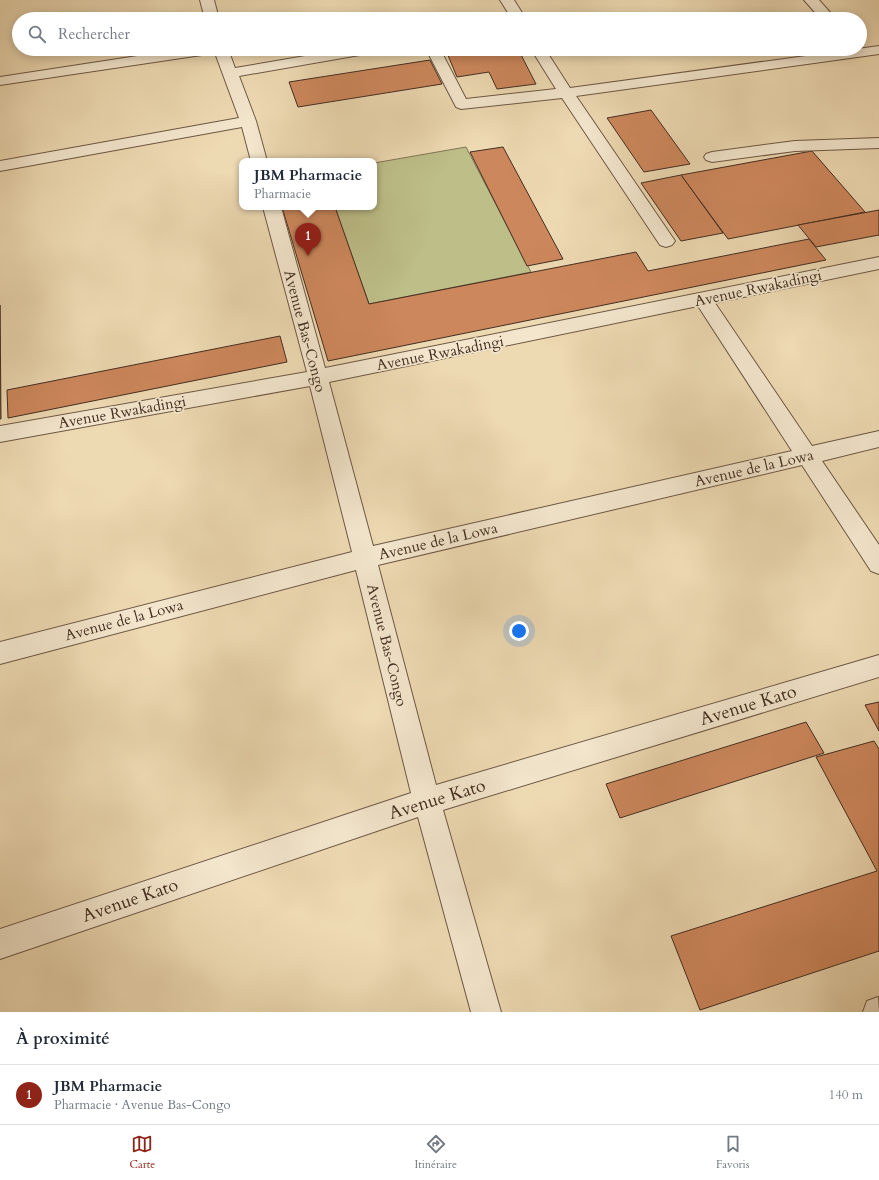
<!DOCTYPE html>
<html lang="fr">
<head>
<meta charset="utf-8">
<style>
  body { margin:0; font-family:Cardo,serif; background:#f6f6f7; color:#1f2937 }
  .you { position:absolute; left:519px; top:631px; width:14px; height:14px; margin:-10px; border:3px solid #fff; border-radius:50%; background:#1a73e8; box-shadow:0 0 0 6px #1a73e833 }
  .badge { display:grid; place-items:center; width:26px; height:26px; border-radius:50%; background:#8f2418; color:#fff; font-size:13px; font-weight:700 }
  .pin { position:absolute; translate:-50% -33px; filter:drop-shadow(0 1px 2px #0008) }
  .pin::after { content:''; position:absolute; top:21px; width:14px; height:12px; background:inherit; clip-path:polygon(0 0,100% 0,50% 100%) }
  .popup { position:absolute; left:239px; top:158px; width:138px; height:52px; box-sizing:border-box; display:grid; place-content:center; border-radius:8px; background:#fff; filter:drop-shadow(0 1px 3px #0005); font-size:13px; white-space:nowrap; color:#747a83 }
  .popup b { font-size:15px; color:#1f2937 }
  .popup::after { content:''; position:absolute; left:50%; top:100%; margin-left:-8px; border:8px solid transparent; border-top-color:#fff }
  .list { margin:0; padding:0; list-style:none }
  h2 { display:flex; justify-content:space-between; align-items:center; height:52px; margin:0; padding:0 16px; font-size:17px }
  h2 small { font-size:13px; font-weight:400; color:#747a83 }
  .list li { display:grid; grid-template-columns:26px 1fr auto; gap:12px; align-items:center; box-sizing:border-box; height:60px; padding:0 16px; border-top:1px solid #e0e1e3 }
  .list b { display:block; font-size:15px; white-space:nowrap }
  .list p { margin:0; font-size:13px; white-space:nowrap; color:#747a83 }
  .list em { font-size:13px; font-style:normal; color:#747a83 }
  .icon { flex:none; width:22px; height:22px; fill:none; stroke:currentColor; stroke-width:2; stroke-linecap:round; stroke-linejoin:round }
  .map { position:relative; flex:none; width:879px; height:1012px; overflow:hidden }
  .search { position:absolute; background:#fff; box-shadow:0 2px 10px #0003; left:12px; right:12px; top:12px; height:44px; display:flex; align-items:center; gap:10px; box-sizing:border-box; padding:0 14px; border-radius:22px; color:#747a83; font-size:15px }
  .sheet { height:112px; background:#fff }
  nav { display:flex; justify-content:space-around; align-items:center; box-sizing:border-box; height:56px; border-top:1px solid #e0e1e3; background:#fff; font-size:11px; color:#747a83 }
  nav a { display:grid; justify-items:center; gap:2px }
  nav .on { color:#8f2418 }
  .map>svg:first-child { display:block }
</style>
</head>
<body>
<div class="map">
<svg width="879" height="1012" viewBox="0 0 879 1012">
  <rect width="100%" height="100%" fill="#edd9b2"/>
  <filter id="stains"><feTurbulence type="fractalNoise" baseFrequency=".005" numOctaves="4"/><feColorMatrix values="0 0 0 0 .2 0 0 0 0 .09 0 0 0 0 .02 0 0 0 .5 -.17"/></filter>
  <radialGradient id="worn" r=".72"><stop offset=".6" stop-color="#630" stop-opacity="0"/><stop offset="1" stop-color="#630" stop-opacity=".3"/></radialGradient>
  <!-- green -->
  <polygon fill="#bdbe88" stroke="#807654" points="466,147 531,272 369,304 335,207 374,207 374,163"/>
  <!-- building -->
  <g fill="#cd875c" stroke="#422d20">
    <polygon points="479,49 518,49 536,84 497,89 489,72 457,77 447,53"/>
    <polygon points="430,60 442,84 298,107 289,82"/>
    <polygon points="651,110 690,164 644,172 607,118"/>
    <polygon points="503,147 563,259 527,266 470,152"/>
    <polygon points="812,151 865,212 728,239 681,175"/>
    <polygon points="681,175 723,233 681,241 641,183"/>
    <polygon points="282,207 335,207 369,304 636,252 648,271 809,239 826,260 328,361"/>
    <polygon points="879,210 879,235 816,247 798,225"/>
    <polygon points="0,305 1,419 0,419"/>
    <polygon points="280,336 287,362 8,418 7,390"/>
    <polygon points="879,702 879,731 865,705"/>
    <polygon points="806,722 824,753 620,818 606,784"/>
    <polygon points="874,741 879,749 879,951 700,1010 671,936 877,871 816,757"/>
  </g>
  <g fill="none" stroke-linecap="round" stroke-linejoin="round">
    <!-- minor casing -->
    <g stroke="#6d5844" stroke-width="2">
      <g id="minor">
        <polygon points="200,0 214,0 219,19 205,19"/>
        <polygon points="500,0 514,0 526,19 512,19"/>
        <polygon points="804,0 819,0 836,19 821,19"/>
        <polygon points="879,46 879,54 576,96 675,241 672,245 666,247 660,245 562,98 461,109 456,107 426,49 440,49 466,99 556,89 531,49 545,49 570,88"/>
        <polygon points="183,49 228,49 235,68 346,49 378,49 376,52 371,53 239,76 256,121 267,161 251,161 242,127 0,171 0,161 239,118 215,53 0,85 0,77"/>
        <polygon points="879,138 879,148 795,151 712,162 706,160 704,157 706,154 712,152 795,141"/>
        <path d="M 263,207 L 281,207 L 325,368 L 879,257 L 879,269 L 715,303 L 812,446 L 879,431 L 879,447 L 822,461 L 879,545 L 879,574 L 871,571 L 802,465 L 378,565 L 436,785 L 879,655 L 879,677 L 443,810 L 501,1012 L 471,1012 L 418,817 L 0,959 L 0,929 L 411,793 L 356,570 L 0,664 L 0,642 L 352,552 L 310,386 L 0,442 L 0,426 L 307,372 ZM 698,306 L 792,451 L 373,546 L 329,382 Z"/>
        <polygon points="878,997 879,1012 863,1012 867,1001"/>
      </g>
    </g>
    <!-- minor -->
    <use href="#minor" fill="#f3e6cd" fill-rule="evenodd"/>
  </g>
  <g text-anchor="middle" stroke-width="3.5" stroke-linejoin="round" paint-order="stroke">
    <!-- street labels -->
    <g font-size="15" fill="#422d20" stroke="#f3e6cd">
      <text transform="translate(758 288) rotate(-12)" y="5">Avenue Rwakadingi</text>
      <text transform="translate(305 331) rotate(75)" y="5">Avenue Bas-Congo</text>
      <text transform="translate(440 353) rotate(-11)" y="5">Avenue Rwakadingi</text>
      <text transform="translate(122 412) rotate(-10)" y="5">Avenue Rwakadingi</text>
      <text transform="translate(754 468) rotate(-13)" y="5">Avenue de la Lowa</text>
      <text transform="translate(438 541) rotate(-13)" y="5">Avenue de la Lowa</text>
      <text transform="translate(124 620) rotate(-15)" y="5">Avenue de la Lowa</text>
      <text transform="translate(387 645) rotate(76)" y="5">Avenue Bas-Congo</text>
    </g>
    <!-- near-street labels -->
    <g font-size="18" fill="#422d20" stroke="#f3e6cd">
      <text transform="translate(748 705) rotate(-17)" y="6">Avenue Kato</text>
      <text transform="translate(437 799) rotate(-17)" y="6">Avenue Kato</text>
      <text transform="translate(130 900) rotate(-19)" y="6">Avenue Kato</text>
    </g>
  </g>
  <rect width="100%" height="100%" filter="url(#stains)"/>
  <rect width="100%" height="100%" fill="url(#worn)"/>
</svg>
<div class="you"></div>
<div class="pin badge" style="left:308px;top:256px">1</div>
<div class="popup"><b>JBM Pharmacie</b>Pharmacie</div>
<div class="search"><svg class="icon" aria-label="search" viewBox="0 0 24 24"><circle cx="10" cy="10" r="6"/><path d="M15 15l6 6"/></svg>Rechercher</div>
</div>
<section class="sheet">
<h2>À proximité<small></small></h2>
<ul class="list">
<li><span class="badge">1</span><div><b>JBM Pharmacie</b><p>Pharmacie · Avenue Bas-Congo</p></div><em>140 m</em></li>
</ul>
</section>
<nav>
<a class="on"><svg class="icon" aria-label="map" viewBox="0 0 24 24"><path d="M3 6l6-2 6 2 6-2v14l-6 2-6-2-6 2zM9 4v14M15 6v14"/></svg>Carte</a>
<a><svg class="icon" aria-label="directions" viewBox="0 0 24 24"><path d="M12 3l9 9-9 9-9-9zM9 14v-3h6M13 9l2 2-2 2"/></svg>Itinéraire</a>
<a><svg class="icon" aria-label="saved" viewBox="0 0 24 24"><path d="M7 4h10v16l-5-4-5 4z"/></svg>Favoris</a>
</nav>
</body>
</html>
